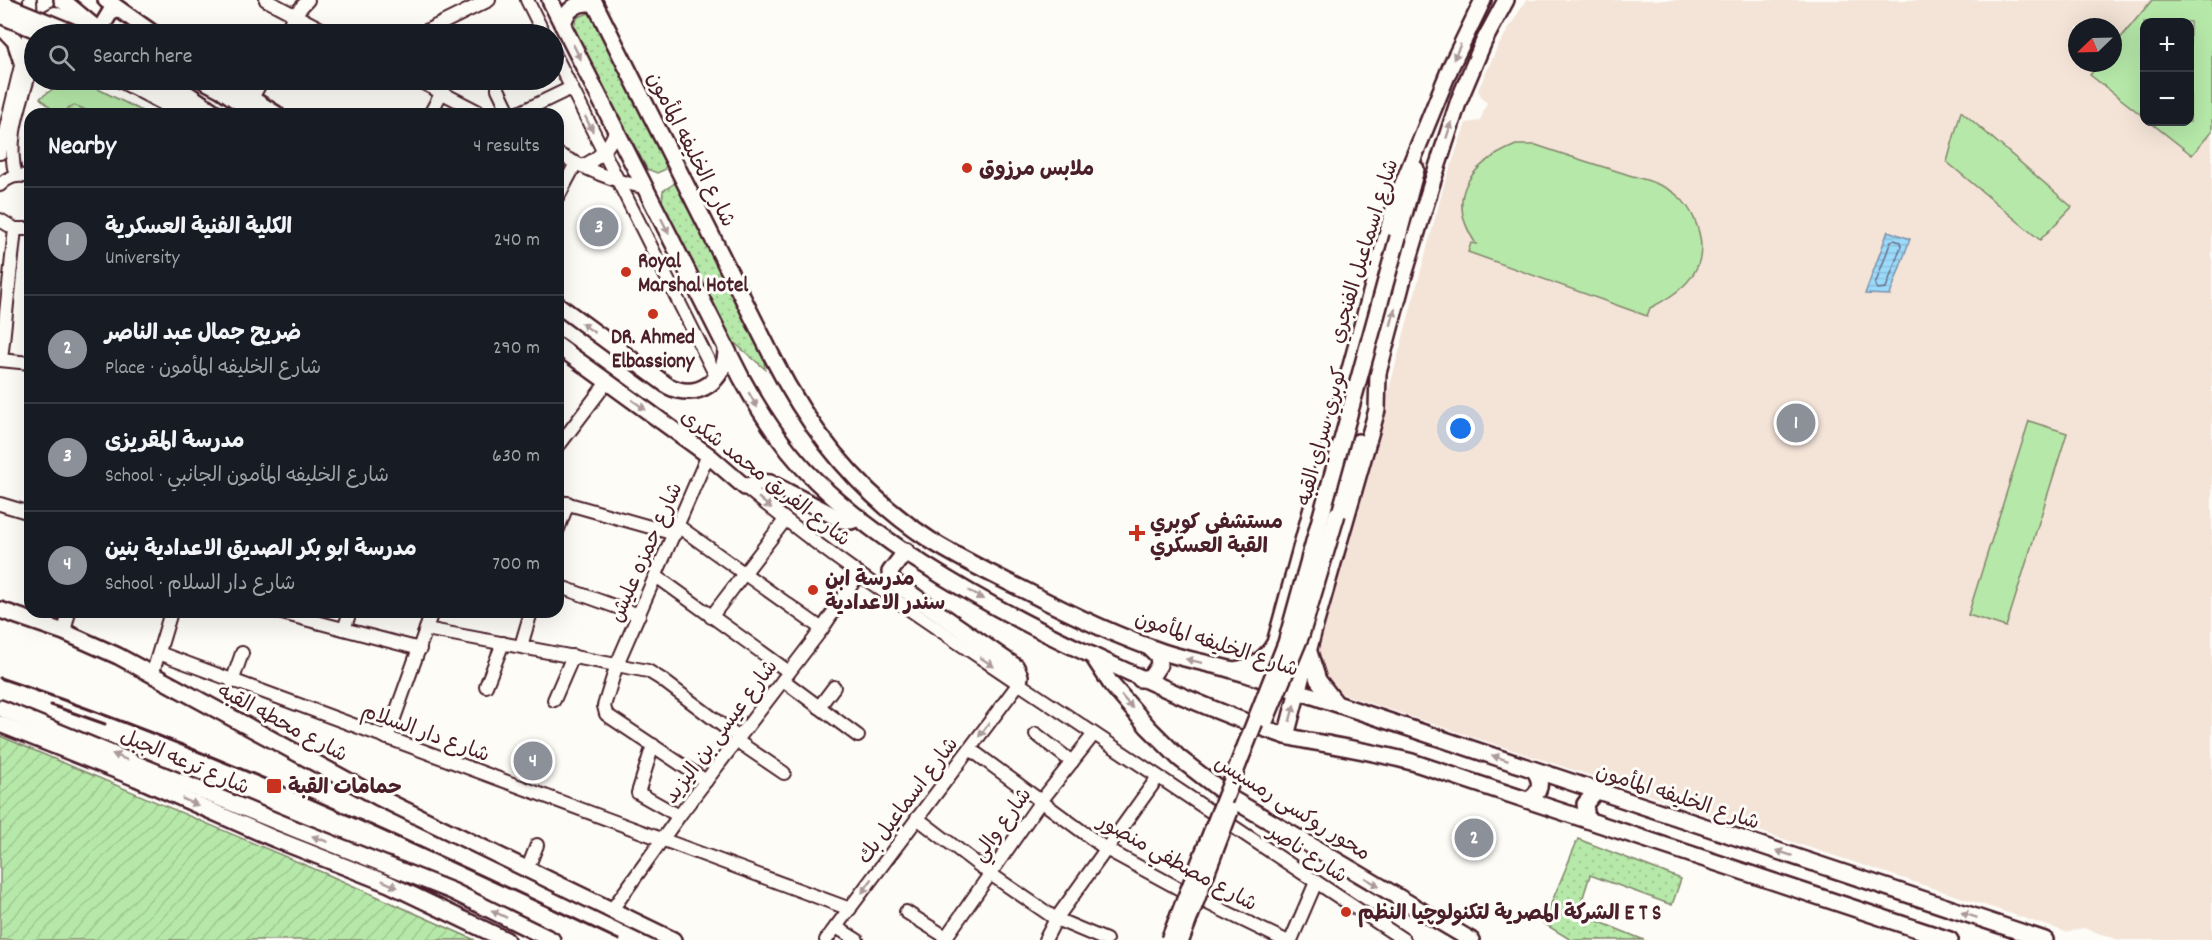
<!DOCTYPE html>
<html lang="en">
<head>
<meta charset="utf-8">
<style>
  body { margin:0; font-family:Dekko,"Playpen Sans Arabic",sans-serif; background:#20242c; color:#f1f3f6 }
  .controls { position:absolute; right:18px; top:18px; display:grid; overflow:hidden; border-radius:12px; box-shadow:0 6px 24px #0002 }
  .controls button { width:54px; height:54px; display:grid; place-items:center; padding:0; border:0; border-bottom:2px solid #363941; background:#171b24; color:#f1f3f6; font:30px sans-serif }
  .compass { position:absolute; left:2068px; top:18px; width:54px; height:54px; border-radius:50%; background:#171b24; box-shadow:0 6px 24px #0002; rotate:247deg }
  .you { position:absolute; left:1461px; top:429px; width:21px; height:21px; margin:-15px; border:4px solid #fff; border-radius:50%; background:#1a73e8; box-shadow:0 0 0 9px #1a73e833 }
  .badge { display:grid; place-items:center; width:39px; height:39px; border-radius:50%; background:#8c9099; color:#fff; font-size:20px; font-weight:700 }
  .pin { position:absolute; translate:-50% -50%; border:3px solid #fff; box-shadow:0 2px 6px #0006 }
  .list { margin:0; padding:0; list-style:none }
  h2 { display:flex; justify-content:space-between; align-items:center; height:78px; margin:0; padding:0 24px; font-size:26px }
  h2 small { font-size:20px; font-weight:400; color:#9ea1a6 }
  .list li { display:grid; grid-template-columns:39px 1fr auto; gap:18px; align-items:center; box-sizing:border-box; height:108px; padding:0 24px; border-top:2px solid #363941 }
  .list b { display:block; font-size:22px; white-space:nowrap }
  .list p { margin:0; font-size:20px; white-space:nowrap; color:#9ea1a6 }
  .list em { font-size:20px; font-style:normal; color:#9ea1a6 }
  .icon { flex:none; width:33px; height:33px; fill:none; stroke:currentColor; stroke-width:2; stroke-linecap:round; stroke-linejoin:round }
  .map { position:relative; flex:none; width:2212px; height:940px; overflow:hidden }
  .search { position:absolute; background:#171b24; box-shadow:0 6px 24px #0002; left:24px; top:24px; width:540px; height:66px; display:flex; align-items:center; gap:15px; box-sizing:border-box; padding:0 21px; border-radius:33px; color:#9ea1a6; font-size:22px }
  .panel { position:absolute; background:#171b24; box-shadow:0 6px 24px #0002; left:24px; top:108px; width:540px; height:510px; border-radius:18px }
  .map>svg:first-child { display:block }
</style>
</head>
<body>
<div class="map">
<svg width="2212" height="940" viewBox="0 0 2212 940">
  <defs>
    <pattern id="grass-dots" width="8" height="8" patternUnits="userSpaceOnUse" patternTransform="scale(1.5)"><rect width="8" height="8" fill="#b6e9a9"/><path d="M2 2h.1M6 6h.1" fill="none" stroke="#9ec792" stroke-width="1.8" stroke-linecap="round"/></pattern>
    <pattern id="garden-furrows" width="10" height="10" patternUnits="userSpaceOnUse" patternTransform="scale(1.5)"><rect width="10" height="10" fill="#b6e9a9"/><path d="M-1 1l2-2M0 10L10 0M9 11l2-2" fill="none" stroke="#9ec792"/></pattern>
    <pattern id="water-rules" width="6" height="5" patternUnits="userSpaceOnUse" patternTransform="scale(1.5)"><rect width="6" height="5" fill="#9adbfc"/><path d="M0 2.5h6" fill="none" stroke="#86bcd8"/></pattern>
  </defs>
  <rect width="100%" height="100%" fill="#fdfcf7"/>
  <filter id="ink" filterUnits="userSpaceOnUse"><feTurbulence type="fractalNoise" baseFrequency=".0167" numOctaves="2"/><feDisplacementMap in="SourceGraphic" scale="12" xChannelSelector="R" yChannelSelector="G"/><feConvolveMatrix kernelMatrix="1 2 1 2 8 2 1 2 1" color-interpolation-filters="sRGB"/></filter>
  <g filter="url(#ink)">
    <!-- built -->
    <path fill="#f4e4d8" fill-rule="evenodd" d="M 1526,0 L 2212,0 L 2212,940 L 2119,940 L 2083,928 L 2066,932 L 1330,690 L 1316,660 L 1444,185 L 1466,123 L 1480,121 L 1487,102 L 1483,100 L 1478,90 L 1497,48 ZM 2144,22 L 2190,22 L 2190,122 L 2144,122 ZM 2077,27 L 2113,27 L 2113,63 L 2077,63 Z"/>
    <!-- grass -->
    <g fill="url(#grass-dots)" stroke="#80846a" stroke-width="1.5">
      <polygon points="589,13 594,18 667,164 664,170 657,173 647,169 573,28 578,17"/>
      <polygon points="675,183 683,187 762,346 765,369 730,339 662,202 663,191"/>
      <polygon points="1578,839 1681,879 1672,905 1590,875 1578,913 1644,940 1571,940 1543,923"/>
    </g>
    <!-- park -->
    <g fill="#b6e9a9" stroke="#80846a" stroke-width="1.5">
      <polygon points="2152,0 2212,0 2212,131 2192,155 2150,122 2190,122 2190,22 2144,22 2144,117 2090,75 2100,63 2113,63 2113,47"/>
      <polygon points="66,80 80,80 148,114 52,114 54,111 40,98"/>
      <polygon points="1961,111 2072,207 2040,240 1947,162"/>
      <path d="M 1516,145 L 1536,145 C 1565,155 1594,164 1623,173 C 1641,179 1663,183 1678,196 C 1692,208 1701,230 1701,249 C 1700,279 1674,296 1650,308 L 1647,316 L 1468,252 L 1471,243 L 1476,244 C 1444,196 1470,164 1516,145 Z"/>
      <polygon points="2029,421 2067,433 2006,627 1968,615"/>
    </g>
    <!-- garden -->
    <g fill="url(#garden-furrows)" stroke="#80846a" stroke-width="1.5">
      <polygon points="74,105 95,114 66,114 68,108"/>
      <polygon points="0,736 331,876 475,940 0,940"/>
    </g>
    <!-- water -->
    <polygon fill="url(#water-rules)" stroke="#7a90a8" stroke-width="1.5" points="1888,231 1910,239 1890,295 1865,294"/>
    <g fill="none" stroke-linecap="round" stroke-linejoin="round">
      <!-- shore -->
      <polygon stroke="#6a6a7f" stroke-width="1.5" points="1894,240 1900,242 1901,246 1886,288 1877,289 1875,285 1891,241"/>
      <!-- minor casing -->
      <g stroke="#4a1f2b" stroke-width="16">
        <g id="minor">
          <polyline points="266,0 331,34"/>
          <polyline points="527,0 544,34"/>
          <polyline points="42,28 46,18 55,13 92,28"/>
          <polyline points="285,34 294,15 308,0"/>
          <polyline points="420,34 489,0"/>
          <polyline points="554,53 717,378"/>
          <polyline points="118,80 182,114"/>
          <polyline points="417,80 483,114"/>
          <polyline points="498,80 498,89 510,114"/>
          <polyline points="252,98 262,80"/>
          <polyline points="430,114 442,92"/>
          <polyline points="517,114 571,88"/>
          <polyline points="0,153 31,24 30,0"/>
          <path d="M 558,154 C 587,169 613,182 645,187"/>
          <path d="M 582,166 C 599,159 610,147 616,129"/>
          <path d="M 16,176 C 4,137 25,94 34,57"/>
          <path d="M 0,185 C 9,176 18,174 30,177"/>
          <polyline points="558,197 576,163"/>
          <polyline points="0,220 15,229 30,229"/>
          <polyline points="0,360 30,363"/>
          <polyline points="1,360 15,229"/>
          <polyline points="560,444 607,382"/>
          <path d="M 745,487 C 832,559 925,620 1018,683 C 1147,769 1275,855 1404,940"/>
          <polyline points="558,501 675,534"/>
          <polyline points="0,504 30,513"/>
          <polyline points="678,526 822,629"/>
          <polyline points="558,529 568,503"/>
          <polyline points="656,576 789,672"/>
          <polyline points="558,586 639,615"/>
          <polyline points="278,612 420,649"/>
          <polyline points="711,617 785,520"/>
          <polyline points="344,629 350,612"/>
          <polyline points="426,629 648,671 661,679 739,738"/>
          <polyline points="64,632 69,612"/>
          <polyline points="521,646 531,612"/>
          <polyline points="159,653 850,909"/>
          <polyline points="152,675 171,612"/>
          <polyline points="783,680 858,736"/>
          <polyline points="232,682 242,653"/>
          <polyline points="486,686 503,643"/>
          <polyline points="554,700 573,656"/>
          <polyline points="819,707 834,687"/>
          <polyline points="1036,734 1072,762"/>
          <polyline points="387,738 432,612"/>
          <polyline points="737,741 784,773"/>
          <polyline points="653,745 638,793 679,816"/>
          <polyline points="970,749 1106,849 1189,894 1284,940"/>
          <polyline points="706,781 610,717 606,714 604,706 617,664 708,455"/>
          <polyline points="917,818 989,873 1056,919 1106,940"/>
          <polyline points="527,870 537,845"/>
          <polyline points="611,911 679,816 822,629 858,575"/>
          <polyline points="906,912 946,937"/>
          <polyline points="836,927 857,940"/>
          <polyline points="826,940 1019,683"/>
          <polyline points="944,940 1041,801 1094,734"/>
          <polyline points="1045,940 1056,919 1158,777"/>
          <polyline points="1291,940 1316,882"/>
        </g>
      </g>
      <!-- major casing -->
      <g stroke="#4a1f2b" stroke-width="20">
        <g id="major">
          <polyline points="62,0 103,34"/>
          <polyline points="106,0 154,34"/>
          <path d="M 550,0 L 742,379 C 762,416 786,452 816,481 C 889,552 999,612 1091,655 C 1154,684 1217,713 1283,735 C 1299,740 1316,742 1332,745 C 1359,750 1386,755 1412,762 L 1950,940"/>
          <path d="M 593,0 L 774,360 C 811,433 861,495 930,540 C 960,559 994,575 1026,591 C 1070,614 1116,636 1163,652 C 1184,659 1207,663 1229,669 C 1252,675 1275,684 1298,691 L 2045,940"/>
          <polyline points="0,25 15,41 22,62"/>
          <path d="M 563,25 C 566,9 579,0 595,4"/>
          <polyline points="99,31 114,6"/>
          <polyline points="146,80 200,114"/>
          <polyline points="167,80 217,114"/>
          <polyline points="203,80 222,90 256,114"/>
          <polyline points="222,80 276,114"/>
          <polyline points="1398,237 1416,169"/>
          <path d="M 558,305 L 668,386 C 697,401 726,381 726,349"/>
          <polyline points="558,346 708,455 745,487 759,482 770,483 842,520 851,521 860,518"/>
          <polyline points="1337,514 1358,442"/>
          <polyline points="906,551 890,572 891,580 1016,667 1020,676 1019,683"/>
          <polyline points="0,610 64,632 118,656 378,797 673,940"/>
          <polyline points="1309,652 1318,680 1335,702"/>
          <polyline points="1092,655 1111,684 1148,727 1179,758 1232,799 1471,940"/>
          <path d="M 1234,670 C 1253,668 1266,659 1275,643 L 1397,198 L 1451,66 L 1483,0"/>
          <polyline points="1140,679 1151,677 1159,665 1158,656 1149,647"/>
          <polyline points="0,708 295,829 452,891 552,940"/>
          <polyline points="0,724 136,778 275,839 389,884 506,940"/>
          <polyline points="1286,736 1314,629 1377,410 1378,373 1404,275 1431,186 1459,100 1484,41 1506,0"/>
          <path d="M 1527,800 C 1541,794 1543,782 1534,770"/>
          <polyline points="1587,820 1585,804 1596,791"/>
        </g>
      </g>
      <!-- minor -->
      <use href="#minor" stroke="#fdfcf7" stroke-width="12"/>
      <!-- major -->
      <use href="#major" stroke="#fdfcf7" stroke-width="15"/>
      <!-- rail -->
      <g stroke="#4a1f2b" stroke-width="3">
        <path d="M 0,678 C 213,749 416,844 619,940"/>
        <polyline points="51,705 105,724"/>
      </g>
      <!-- major-bridge casing -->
      <g stroke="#4a1f2b" stroke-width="20" stroke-linecap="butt">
        <g id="major-bridge">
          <polyline points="0,3 76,34"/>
          <polyline points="0,15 46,34"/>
          <polyline points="1266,719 1301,635 1337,514"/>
          <polyline points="1169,940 1286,643 1398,237"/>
          <polyline points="1181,940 1230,811"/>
        </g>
      </g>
      <!-- major-bridge -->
      <use href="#major-bridge" stroke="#fdfcf7" stroke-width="15"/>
    </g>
    <!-- one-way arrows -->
    <defs><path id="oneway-solid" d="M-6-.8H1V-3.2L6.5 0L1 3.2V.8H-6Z" transform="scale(1.5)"/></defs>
    <g fill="#ac999b">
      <use href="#oneway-solid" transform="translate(577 52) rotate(63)"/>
      <use href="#oneway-solid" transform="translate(1457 52) rotate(115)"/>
      <use href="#oneway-solid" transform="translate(589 124) rotate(63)"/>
      <use href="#oneway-solid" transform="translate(1449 130) rotate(-72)"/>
      <use href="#oneway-solid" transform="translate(665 226) rotate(64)"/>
      <use href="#oneway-solid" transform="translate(1393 317) rotate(-75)"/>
      <use href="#oneway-solid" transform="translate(588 328) rotate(-144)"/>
      <use href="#oneway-solid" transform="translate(753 400) rotate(60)"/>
      <use href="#oneway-solid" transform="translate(639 405) rotate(36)"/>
      <use href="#oneway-solid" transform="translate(765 503) rotate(40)"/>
      <use href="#oneway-solid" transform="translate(976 595) rotate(30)"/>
      <use href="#oneway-solid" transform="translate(1194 661) rotate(-166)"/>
      <use href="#oneway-solid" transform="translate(987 662) rotate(34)"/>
      <use href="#oneway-solid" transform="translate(1127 702) rotate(49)"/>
      <use href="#oneway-solid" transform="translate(1292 713) rotate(-75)"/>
      <use href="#oneway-solid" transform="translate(984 730) rotate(127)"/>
      <use href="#oneway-solid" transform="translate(120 757) rotate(-157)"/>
      <use href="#oneway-solid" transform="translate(1500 758) rotate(-162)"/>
      <use href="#oneway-solid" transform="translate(190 802) rotate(24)"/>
      <use href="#oneway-solid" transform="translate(320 839) rotate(-159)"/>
      <use href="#oneway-solid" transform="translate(1784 853) rotate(-162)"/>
      <use href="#oneway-solid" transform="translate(1372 882) rotate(30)"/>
      <use href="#oneway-solid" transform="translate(390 884) rotate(24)"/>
      <use href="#oneway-solid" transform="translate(867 886) rotate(126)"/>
      <use href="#oneway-solid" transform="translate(499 914) rotate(-154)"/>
      <use href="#oneway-solid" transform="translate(1969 915) rotate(-162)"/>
    </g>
  </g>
  <!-- markers -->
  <g fill="#c8321e" stroke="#fdfcf7" stroke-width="2">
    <circle cx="967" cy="168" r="6"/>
    <circle cx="626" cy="272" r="6"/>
    <circle cx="653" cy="314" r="6"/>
    <path d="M1134 524h6v6h6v6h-6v6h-6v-6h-6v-6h6z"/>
    <circle cx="813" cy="590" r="6"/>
    <rect x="266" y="778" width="16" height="16" rx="3"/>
    <circle cx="1346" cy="912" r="6"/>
  </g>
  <g text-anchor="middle" stroke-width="6" stroke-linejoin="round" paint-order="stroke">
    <!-- street labels -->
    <g font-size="21" fill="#4a1f2b" stroke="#fdfcf7">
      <text transform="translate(692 149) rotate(63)" y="7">شارع الخليفه المأمون</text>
      <text transform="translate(1363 251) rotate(-73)" y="7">شارع اسماعيل الفنجري</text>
      <text transform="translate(1321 436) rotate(-75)" y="7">كوبري سراي القبه</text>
      <text transform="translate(766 477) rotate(38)" y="7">شارع الفريق محمد شكرى</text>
      <text transform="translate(645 552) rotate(-66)" y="7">شارع حمزه عليش</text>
      <text transform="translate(1217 643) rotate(18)" y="7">شارع الخليفه المأمون</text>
      <text transform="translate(283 722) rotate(28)" y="7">شارع محطه القبه</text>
      <text transform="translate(720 731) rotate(-53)" y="7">شارع عيسى بن اليزيد</text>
      <text transform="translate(426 732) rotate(20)" y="7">شارع دار السلام</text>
      <text transform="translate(185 761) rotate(23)" y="7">شارع ترعه الجبل</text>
      <text transform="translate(1678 796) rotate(18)" y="7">شارع الخليفه المأمون</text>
      <text transform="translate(907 800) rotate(-53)" y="7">شارع اسماعيل بك</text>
      <text transform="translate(1293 807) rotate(32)" y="7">محور روكسى رمسيس</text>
      <text transform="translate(1001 824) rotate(-54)" y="7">شارع والي</text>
      <text transform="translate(1308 853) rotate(33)" y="7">شارع ناصر</text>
      <text transform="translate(1178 862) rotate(29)" y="7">شارع مصطفي منصور</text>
    </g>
    <!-- poi labels -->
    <g font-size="21" font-weight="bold" fill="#4a1f2b" stroke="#fdfcf7" text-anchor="start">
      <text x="979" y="175">ملابس مرزوق</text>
      <text x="638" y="267">Royal<tspan x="638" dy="24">Marshal Hotel</tspan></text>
      <text x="653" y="343" text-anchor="middle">DR. Ahmed<tspan x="653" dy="24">Elbassiony</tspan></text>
      <text x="1150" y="528">مستشفى كوبري<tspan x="1150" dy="24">القبة العسكري</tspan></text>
      <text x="825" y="585">مدرسة ابن<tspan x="825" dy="24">سندر الاعدادية</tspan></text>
      <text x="288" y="793">حمامات القبة</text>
      <text x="1358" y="919">الشركة المصرية لتكنولوچيا النظم E T S</text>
    </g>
  </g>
</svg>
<div class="controls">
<button>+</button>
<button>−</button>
</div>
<svg class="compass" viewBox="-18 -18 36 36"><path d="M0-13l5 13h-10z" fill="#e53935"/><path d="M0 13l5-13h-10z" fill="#9ea1a6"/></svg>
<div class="you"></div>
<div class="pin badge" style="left:1796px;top:423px">1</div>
<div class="pin badge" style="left:1474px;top:838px">2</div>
<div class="pin badge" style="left:599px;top:227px">3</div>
<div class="pin badge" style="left:533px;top:761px">4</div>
<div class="search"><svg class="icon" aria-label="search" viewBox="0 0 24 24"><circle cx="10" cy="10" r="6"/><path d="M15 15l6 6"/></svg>Search here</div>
<section class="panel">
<h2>Nearby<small>4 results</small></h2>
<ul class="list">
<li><span class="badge">1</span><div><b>الكلية الفنية العسكرية</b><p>University</p></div><em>240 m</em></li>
<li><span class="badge">2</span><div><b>ضريح جمال عبد الناصر</b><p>Place · شارع الخليفه المأمون</p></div><em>290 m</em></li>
<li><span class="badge">3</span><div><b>مدرسة المقريزى</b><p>School · شارع الخليفه المأمون الجانبي</p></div><em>630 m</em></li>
<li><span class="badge">4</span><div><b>مدرسة ابو بكر الصديق الاعدادية بنين</b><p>School · شارع دار السلام</p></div><em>700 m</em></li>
</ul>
</section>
</div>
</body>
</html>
